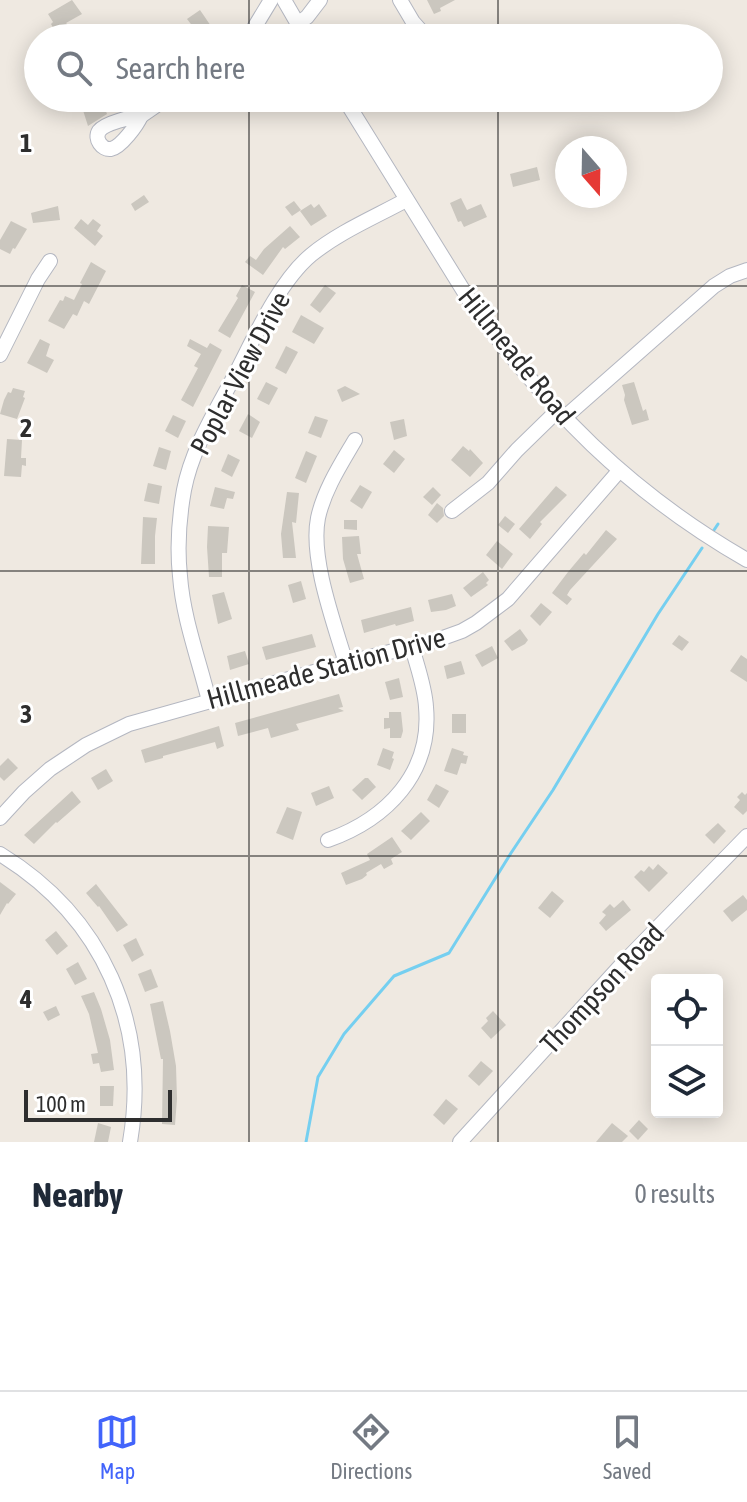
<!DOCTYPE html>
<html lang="en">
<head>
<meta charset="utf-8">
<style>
  body { margin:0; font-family:"Asap Condensed",sans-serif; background:#f6f6f7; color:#1f2937 }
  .controls { position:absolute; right:24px; bottom:24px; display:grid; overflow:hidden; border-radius:8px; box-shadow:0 4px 20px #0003 }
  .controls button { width:72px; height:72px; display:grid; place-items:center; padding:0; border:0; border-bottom:2px solid #e0e1e3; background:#fff; color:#1f2937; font:40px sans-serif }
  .compass { position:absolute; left:555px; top:136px; width:72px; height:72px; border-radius:50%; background:#fff; box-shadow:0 4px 20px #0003; rotate:160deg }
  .scale { position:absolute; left:24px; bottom:20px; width:148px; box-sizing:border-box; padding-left:8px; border:4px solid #2e2e2e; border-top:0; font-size:22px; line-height:28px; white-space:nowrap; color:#2e2e2e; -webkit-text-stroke:6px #fff; paint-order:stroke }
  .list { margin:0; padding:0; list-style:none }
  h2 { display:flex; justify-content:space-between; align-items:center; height:104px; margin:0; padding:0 32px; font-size:34px }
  h2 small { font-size:26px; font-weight:400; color:#747a83 }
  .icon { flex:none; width:44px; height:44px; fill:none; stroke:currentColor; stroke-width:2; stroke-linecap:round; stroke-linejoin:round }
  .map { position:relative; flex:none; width:747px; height:1142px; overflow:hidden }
  .search { position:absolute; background:#fff; box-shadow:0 4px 20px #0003; left:24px; right:24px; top:24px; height:88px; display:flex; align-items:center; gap:20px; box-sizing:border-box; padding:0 28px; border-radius:44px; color:#747a83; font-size:30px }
  .sheet { height:248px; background:#fff }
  nav { display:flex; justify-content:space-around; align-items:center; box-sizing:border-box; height:112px; border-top:2px solid #e0e1e3; background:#fff; font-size:22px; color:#747a83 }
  nav a { display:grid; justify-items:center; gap:4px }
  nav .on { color:#4264fb }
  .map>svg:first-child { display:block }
</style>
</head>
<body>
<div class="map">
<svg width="747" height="1142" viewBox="0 0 747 1142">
  <rect width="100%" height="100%" fill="#efe9e1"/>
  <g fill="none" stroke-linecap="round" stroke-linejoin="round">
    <!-- stream -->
    <g stroke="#75cff0" stroke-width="3">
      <polyline points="714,530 718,524"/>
      <polyline points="306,1142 318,1077 344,1034 394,976 449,953 511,853 553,790 658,614 702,548"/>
    </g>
  </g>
  <!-- building -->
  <g fill="#cbc7bf">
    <polygon points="72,0 82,14 66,23 68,25 55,31 51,24 53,22 48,14"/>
    <polygon points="427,0 455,0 440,8 441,11 434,14"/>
    <polygon points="200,10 213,29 201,37 187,19"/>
    <polygon points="98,98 99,102 102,101 107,114 88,126 81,104"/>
    <polygon points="537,167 540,180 513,187 510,174"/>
    <polygon points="144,195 149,202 135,211 131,204"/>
    <polygon points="461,198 467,210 481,204 487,217 464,227 461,221 458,222 450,203"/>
    <polygon points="294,201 301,210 292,216 285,207"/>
    <polygon points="311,204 314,208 319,204 327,216 311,226 300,211"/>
    <polygon points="58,206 60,220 33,223 31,213"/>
    <polygon points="81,219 88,225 93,219 101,225 97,231 103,236 95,246 74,228"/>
    <polygon points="11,221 27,229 15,249 13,248 10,254 0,249 0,240"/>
    <polygon points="290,226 300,237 285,249 283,247 263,275 245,262 250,256 256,260 264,249"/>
    <polygon points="91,262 106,271 89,304 84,301 77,316 73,314 64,329 48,321 60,300 63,301 65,296 74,300 82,284 80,283"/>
    <polygon points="242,285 255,292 230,338 218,331 238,298 236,296"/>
    <polygon points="325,285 336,293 320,313 310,305"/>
    <polygon points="301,315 324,328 314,344 292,332"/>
    <polygon points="40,339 50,344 46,356 54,360 47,373 27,363"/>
    <polygon points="190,339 207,348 210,343 222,350 193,407 181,400 198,368 194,366 201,354 187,346"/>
    <polygon points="286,346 298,352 286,374 275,368"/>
    <polygon points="266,382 278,388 269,405 257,399"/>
    <polygon points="634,382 643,411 646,409 649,420 632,425 624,400 625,395 622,385"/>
    <polygon points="345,386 360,394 342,402 337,390"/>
    <polygon points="13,388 25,391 23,397 25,398 17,419 0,414 4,400 8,392 11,393"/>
    <polygon points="248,414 260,422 252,438 239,431"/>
    <polygon points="173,415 186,421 178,438 165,431"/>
    <polygon points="315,416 328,420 321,438 308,433"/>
    <polygon points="404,419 407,436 394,440 390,422"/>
    <polygon points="7,439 22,440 21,458 26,458 26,466 22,465 21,477 4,476"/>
    <polygon points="463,446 469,451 470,449 483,463 470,477 451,460"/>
    <polygon points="159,447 171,451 166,470 153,466"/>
    <polygon points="394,450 405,459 394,473 383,464"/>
    <polygon points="306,451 317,456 306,483 295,478"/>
    <polygon points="228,454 240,460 232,477 221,471"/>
    <polygon points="148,483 162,486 159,504 144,501"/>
    <polygon points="360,485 372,492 362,509 350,501"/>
    <polygon points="556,486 567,495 540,522 542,524 530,539 519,529"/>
    <polygon points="215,487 235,492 233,499 227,498 224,509 210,506"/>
    <polygon points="433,487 441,495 432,505 423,497"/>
    <polygon points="287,492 299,493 296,523 292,522 296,558 283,558 281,534"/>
    <polygon points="437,503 443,508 444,516 437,523 428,515"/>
    <polygon points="505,516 515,524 508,533 498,525"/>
    <polygon points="143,517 157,518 155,536 155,564 141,564"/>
    <polygon points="344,520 357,520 357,530 344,529"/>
    <polygon points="208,526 229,527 227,553 222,553 222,577 209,577 207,547"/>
    <polygon points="606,530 617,539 570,590 567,595 572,599 567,605 552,593 568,572 584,553 586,555"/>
    <polygon points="359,536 361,554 357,554 364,579 350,583 343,559 342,537"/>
    <polygon points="497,541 513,554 502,569 486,555"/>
    <polygon points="483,572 489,580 486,583 488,585 471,597 463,588"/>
    <polygon points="301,581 306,599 293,603 288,585"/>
    <polygon points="224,592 232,619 218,624 212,595"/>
    <polygon points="452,594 456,606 446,610 431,612 428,600"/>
    <polygon points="541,603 552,612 540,626 530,616"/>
    <polygon points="411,607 414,621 396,626 395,624 364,633 361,620"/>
    <polygon points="520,629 528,640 525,644 512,651 504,641"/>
    <polygon points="312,634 316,647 266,660 262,647"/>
    <polygon points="679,635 689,642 682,651 672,644"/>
    <polygon points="492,646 498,658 482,667 475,655"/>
    <polygon points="245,651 249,664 230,670 227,656"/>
    <polygon points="741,655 747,659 747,682 730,671"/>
    <polygon points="461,661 465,674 447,679 444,666"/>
    <polygon points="399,678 403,697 390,700 385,682"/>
    <polygon points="339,694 343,707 338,708 344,711 296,724 299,730 271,738 268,728 238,736 235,723"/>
    <polygon points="389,712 401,712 403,731 401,738 390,738 390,728 384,729 384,718 389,718"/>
    <rect x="452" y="714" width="14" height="19"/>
    <polygon points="219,726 224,746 217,749 215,742 163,756 163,758 145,763 141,750"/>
    <polygon points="383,748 394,752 392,758 394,759 390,770 377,765"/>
    <polygon points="452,748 464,752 463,755 468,756 466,764 461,763 457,775 444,771"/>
    <polygon points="8,758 18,768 4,781 0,777 0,766"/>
    <polygon points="106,769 113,781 98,790 91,778"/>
    <polygon points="365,778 368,778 376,787 362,800 352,790"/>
    <polygon points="436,784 449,791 439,808 427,800"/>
    <polygon points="329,786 334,798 316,806 311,793"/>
    <polygon points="72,791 81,802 57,823 56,822 34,844 24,835"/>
    <polygon points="742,792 745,795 747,793 747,811 743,815 734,807 740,800 737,797"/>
    <polygon points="287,807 302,812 293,840 276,833"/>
    <polygon points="421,812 430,821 411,840 401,831"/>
    <polygon points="718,823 726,831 714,844 705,835"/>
    <polygon points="392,837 402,852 391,859 393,864 384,869 381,864 366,873 367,875 362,879 346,885 341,873 370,860 367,854"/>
    <polygon points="658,864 668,873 649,892 634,877 641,870 644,872 649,866 653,870"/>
    <polygon points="0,882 16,894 8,904 7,903 0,915"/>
    <polygon points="96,884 128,925 117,932 99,906 98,907 86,893"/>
    <polygon points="552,891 564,901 550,918 538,908"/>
    <polygon points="743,895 747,900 747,910 732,922 723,911"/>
    <polygon points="623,900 631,910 606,931 599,923 606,915 602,912 610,904 614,908"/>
    <polygon points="56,931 68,946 57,955 45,940"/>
    <polygon points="136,938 144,955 132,962 123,945"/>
    <polygon points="78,962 87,979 75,985 66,969"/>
    <polygon points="151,969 158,987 145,992 138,974"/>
    <polygon points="94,992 101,1009 110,1040 114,1070 101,1072 99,1063 93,1064 91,1054 98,1053 89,1014 81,996"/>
    <polygon points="163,1001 170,1031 176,1066 177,1099 175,1125 162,1124 163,1059 161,1059 150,1004"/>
    <polygon points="56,1006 60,1015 48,1021 43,1012"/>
    <polygon points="493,1011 506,1025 491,1039 481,1028 488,1021 486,1018"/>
    <polygon points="481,1061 493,1071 479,1086 468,1076"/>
    <polygon points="100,1086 114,1086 113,1106 100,1106"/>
    <polygon points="446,1099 458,1109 444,1125 433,1115"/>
    <polygon points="639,1120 648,1129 638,1140 629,1131"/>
    <polygon points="98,1123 111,1127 108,1142 94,1142"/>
    <polygon points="612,1123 628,1136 622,1142 596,1142"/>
  </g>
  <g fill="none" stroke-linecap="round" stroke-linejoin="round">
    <!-- minor casing -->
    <g stroke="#b4b7c1" stroke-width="16">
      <g id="minor">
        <polyline points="284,0 306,38"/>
        <polyline points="400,0 413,22 421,31"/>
        <polyline points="297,24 307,17 320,0"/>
        <polyline points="248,38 271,0"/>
        <path d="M 344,98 L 468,298 C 545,408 630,493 747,560"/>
        <path d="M 141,116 C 137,125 121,147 111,149 C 102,150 94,139 99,131 C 105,123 131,117 141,116 Z"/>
        <polyline points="141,116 167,98"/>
        <polyline points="0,355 38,279 50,261"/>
        <polyline points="564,418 714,286 730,276 747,270"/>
        <polyline points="452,511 488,483 517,450 557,411"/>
        <path d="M 346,663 C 334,623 310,558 318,518 C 324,490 341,464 355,440"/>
        <path d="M 209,701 C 199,660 183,618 180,576 C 177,548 179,518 184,490 C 192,448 216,411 236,373 C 255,336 279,282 311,255 C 339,232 375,217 406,200"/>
        <polyline points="0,818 24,792 50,769 86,745 129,724 346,663 437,640 462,631 476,623 508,599 619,471"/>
        <path d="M 328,840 C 387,819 432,773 426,707 C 425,687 417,666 412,647"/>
        <path d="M 0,854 C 103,917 150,1024 130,1142"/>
        <polyline points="460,1142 625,961 747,836"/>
      </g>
    </g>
    <!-- minor -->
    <use href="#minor" stroke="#fff" stroke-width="14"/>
  </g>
  <!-- grid -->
  <path fill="none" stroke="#2e2e2e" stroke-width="2" stroke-opacity="0.55" d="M 249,0 L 249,38M 498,0 L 498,38M 249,98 L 249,1142M 498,98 L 498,1142M 0,286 L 747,286M 0,571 L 747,571M 0,856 L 747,856"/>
  <g text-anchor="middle" stroke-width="6" stroke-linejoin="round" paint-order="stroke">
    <!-- street labels -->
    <g font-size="28" fill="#2e2e2e" stroke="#fff">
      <text transform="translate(517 356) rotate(51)" y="10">Hillmeade Road</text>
      <text transform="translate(240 373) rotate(-62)" y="10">Poplar View Drive</text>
      <text transform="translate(326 668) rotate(-15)" y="10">Hillmeade Station Drive</text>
      <text transform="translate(602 988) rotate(-47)" y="10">Thompson Road</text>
    </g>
  </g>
  <g font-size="26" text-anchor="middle" font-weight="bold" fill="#2e2e2e" stroke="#fff" stroke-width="6" stroke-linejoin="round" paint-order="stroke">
    <text x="26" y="152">1</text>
    <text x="26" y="437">2</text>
    <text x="26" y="723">3</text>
    <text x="26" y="1008">4</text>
  </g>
</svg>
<div class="controls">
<button><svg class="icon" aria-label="locate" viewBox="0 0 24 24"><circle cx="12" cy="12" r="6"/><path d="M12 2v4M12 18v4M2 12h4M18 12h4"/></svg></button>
<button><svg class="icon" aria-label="layers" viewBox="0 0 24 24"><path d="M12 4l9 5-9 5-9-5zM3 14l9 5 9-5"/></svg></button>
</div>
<svg class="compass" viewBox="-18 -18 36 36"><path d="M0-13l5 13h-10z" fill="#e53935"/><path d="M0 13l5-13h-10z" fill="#747a83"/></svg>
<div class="scale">100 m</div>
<div class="search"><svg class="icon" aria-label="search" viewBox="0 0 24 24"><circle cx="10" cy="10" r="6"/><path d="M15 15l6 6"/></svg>Search here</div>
</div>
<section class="sheet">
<h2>Nearby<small>0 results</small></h2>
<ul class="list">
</ul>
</section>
<nav>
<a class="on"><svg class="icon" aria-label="map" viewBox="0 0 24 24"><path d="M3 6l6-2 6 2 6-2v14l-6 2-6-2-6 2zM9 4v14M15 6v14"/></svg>Map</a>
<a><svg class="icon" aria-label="directions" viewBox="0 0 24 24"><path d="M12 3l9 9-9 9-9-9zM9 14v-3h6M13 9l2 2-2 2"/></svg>Directions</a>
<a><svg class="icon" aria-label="saved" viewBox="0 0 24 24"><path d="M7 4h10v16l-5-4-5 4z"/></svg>Saved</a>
</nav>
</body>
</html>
